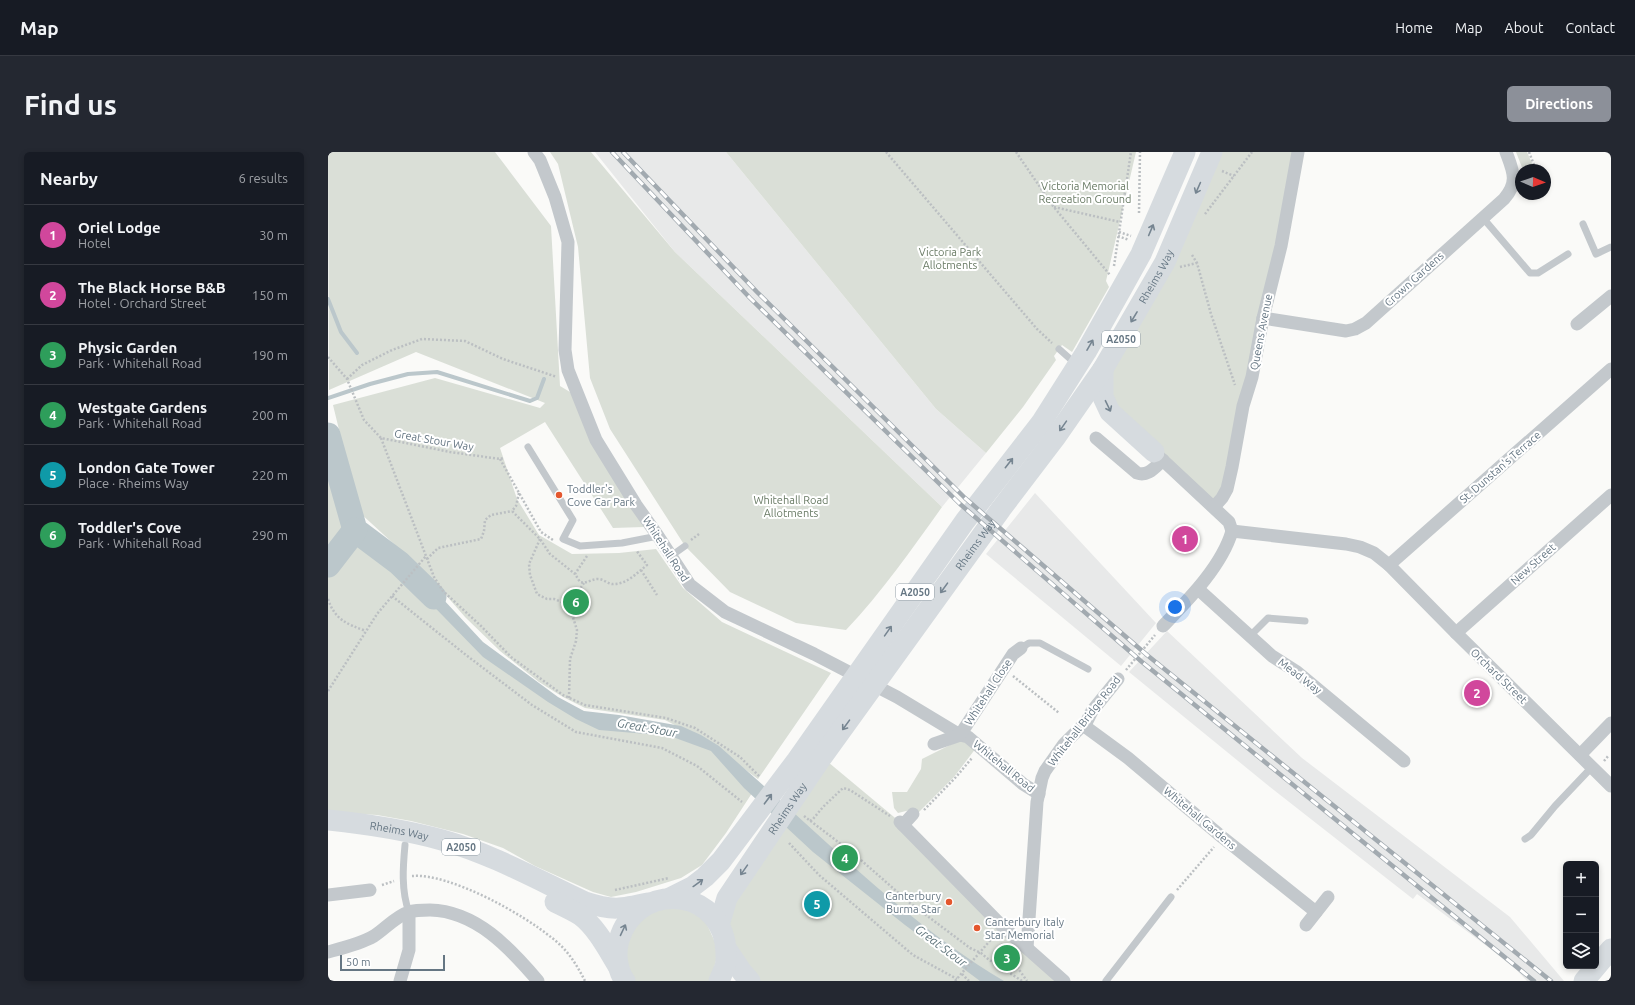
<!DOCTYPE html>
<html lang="en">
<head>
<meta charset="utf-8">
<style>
  body { margin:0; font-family:Ubuntu,sans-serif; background:#242831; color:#f1f3f6 }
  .controls { position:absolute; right:12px; bottom:12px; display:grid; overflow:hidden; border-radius:6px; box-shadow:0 2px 6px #0003 }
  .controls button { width:36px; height:36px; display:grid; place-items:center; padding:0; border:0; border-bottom:1px solid #363941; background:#171b24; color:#f1f3f6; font:20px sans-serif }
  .compass { position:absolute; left:1187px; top:12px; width:36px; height:36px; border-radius:50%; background:#171b24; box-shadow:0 2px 6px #0003; rotate:92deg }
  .scale { position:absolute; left:12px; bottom:10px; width:105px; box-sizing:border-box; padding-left:4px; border:2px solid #657683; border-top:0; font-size:11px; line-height:14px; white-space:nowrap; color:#657683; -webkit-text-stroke:3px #fff; paint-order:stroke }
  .you { position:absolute; left:847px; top:455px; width:14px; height:14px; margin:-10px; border:3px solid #fff; border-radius:50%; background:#1a73e8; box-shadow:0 0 0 6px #1a73e833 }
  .badge { display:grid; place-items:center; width:26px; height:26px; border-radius:50%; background:#8c9099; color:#fff; font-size:13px; font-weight:700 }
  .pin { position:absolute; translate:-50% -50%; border:2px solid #fff; box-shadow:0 1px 4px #0006 }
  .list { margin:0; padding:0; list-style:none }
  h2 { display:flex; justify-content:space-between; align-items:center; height:52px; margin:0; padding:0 16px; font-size:17px }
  h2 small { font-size:13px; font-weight:400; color:#9ea1a6 }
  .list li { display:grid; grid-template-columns:26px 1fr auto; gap:12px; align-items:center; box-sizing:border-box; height:60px; padding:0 16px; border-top:1px solid #363941 }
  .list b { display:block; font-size:15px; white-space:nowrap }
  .list p { margin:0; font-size:13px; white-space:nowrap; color:#9ea1a6 }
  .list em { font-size:13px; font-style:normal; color:#9ea1a6 }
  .icon { flex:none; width:22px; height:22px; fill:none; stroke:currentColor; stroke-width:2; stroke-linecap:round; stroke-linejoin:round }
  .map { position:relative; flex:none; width:1283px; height:829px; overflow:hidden; border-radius:6px }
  header { display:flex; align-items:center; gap:24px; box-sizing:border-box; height:56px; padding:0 20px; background:#171b24; border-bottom:1px solid #363941 }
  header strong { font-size:19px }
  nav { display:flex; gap:22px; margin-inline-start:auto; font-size:14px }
  .intro { display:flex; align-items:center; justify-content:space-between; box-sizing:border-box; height:96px; padding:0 24px }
  h1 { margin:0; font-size:28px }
  .button { padding:10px 18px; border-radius:6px; background:#8c9099; color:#fff; font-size:14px; font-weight:700 }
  main { display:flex; gap:24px; padding:0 24px }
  aside { flex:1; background:#171b24; border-radius:6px; box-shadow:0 2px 6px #0003 }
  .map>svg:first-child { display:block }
</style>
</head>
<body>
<header>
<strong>Map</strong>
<nav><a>Home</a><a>Map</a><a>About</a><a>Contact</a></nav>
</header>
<div class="intro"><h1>Find us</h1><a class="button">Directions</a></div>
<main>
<aside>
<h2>Nearby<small>6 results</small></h2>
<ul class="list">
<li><span class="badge" style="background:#d1479c">1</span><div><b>Oriel Lodge</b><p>Hotel</p></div><em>30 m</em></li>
<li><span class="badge" style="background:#d1479c">2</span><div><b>The Black Horse B&amp;B</b><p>Hotel · Orchard Street</p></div><em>150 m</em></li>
<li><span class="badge" style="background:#2e9e5b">3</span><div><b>Physic Garden</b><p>Park · Whitehall Road</p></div><em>190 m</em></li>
<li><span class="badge" style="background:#2e9e5b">4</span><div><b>Westgate Gardens</b><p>Park · Whitehall Road</p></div><em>200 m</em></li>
<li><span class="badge" style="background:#0f9aa8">5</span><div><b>London Gate Tower</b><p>Place · Rheims Way</p></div><em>220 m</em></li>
<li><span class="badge" style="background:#2e9e5b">6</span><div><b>Toddler's Cove</b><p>Park · Whitehall Road</p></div><em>290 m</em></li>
</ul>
</aside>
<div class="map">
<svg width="1283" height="829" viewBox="0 0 1283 829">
  <rect width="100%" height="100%" fill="#fafaf8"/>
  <!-- built -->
  <g fill="#e8e9e9">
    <polygon points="267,0 398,0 608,257 658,301 614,355 347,100"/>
    <polygon points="707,341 828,471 793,514 658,402"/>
    <polygon points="839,479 974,606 1182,765 1236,829 1199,829 1184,813 1089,742 1085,747 942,635 801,520"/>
  </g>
  <!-- green -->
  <g fill="#dadfd7">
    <polygon points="0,0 167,0 223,74 232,234 242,240 316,375 285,376 217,270 172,296 189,347 211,383 244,402 291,401 328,397 355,436 394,470 503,521 430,627 380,590 337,568 257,556 235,545 211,530 172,499 137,465 103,426 31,360 5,253 107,226 212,256 217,251 88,200 1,238"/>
    <path d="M 222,0 L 263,0 L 347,100 L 614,355 C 584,397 554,440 518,478 L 468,471 L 402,440 L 357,394 L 282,277 L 262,226 L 250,95 L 230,12 Z"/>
    <polygon points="398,0 808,0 778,129 781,135 744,200 734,193 726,204 728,208 695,255 658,301 608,257"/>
    <polygon points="884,0 970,0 904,315 886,355 782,260 775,217"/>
    <polygon points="1188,0 1199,0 1207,18 1195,18"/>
    <polygon points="0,283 27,378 71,411 124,466 177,514 258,566 341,578 383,593 428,635 398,681 374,713 353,726 308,740 283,745 265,740 207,714 175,696 135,682 83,669 49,663 0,660"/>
    <polygon points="636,586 648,596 626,625 589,662 582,658 570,661 566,656 564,640 579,640 593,617 594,607"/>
    <polygon points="494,605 572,670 734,829 422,829 414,820 396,760"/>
    <polygon points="336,755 358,757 377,768 391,799 382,829 306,829 297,804 302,782 316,765"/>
  </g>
  <!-- water -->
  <path fill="#bbc7cb" d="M 87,417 L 155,490 L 230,545 L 256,559 L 291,563 L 353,574 L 373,583 L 391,594 C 420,620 449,645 477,671 C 540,728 603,786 676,829 L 652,829 L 577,773 L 485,700 L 416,636 L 383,599 L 342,584 L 271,578 L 248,567 L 220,550 L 155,505 L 78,426 Z"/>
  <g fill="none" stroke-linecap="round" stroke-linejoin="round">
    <!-- stream -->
    <g stroke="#bbc7cb" stroke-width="4">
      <polyline points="0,147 13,180 29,201"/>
      <polyline points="0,246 42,232 80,222 109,220 202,249 209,246 216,227"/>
    </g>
    <!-- river -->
    <g stroke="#bbc7cb" stroke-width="25">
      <polyline points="0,283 27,378 71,411 106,445"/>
      <polyline points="0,413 27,378"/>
    </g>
    <!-- path -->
    <g stroke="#bbbfc2" stroke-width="2.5" stroke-dasharray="2 2" stroke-linecap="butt">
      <polyline points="558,0 709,177 724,191"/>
      <polyline points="688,0 725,54 782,123"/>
      <polyline points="1201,0 1208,18"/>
      <polyline points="894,19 906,24"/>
      <polyline points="726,55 792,70"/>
      <polyline points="811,61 812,0"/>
      <polyline points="877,62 924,0"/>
      <polyline points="791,80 803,84"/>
      <polyline points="790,84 801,88"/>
      <polyline points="864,103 869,111 883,162 907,233"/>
      <polyline points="786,114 803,0"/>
      <polyline points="852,115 869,111"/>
      <polyline points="0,205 19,227 36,268 53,286 122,300 172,307 176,306"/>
      <polyline points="19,227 34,213 64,198 94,187 137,189 175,207 229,225"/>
      <polyline points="53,286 106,425 115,439 153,474 183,505 235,543 257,553 338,566 367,576 412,605 432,625"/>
      <polyline points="172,307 213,380 225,388"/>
      <polyline points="191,341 188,354 184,359 212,387 222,402 247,422"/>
      <polyline points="212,387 201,412 202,423 209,442 219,447 226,447 241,453"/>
      <polyline points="363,388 371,382"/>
      <path d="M 259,404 L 247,422 L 252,430 C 259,432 263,427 270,427 C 276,427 281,433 286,432 C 299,432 309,421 319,413 L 308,398"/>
      <polyline points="99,407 110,396 153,387 156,379 157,368 163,363 184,359"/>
      <polyline points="313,418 329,443"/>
      <polyline points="64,444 138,503 204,553 248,580 334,596 369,614 414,650"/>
      <path d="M 0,447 C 7,468 19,472 38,479"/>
      <polyline points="798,518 827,483"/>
      <polyline points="685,524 731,561"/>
      <polyline points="0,539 49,462 98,404"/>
      <polyline points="241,546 242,507 248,489 249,478 241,453 256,431"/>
      <polyline points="1276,609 1281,603"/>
      <polyline points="596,658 628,625 644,606"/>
      <polyline points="476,664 526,702 582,751 642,796 653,801 660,807 694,829"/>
      <polyline points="482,669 485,667 495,655 515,636 522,638 562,664"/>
      <polyline points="461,691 491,723 585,803 629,827"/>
      <path d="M 84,724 C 122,721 195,762 224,786 C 239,797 249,813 257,829"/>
      <polyline points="54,733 66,729"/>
      <polyline points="287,738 341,726"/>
      <polyline points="849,738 886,695"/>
      <polyline points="673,792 699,829"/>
      <polyline points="634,822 641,829"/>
      <polyline points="627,829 666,784"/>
    </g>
    <!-- lane -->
    <g stroke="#c3c8cc" stroke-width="7">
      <polyline points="1155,66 1202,121 1210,121 1240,102"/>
      <polyline points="1255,72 1268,102 1283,95"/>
      <polyline points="731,197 749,213"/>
      <polyline points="200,295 245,368 235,387 252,394 294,391 330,384"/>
      <polyline points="343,404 357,394"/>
      <polyline points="923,483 940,466 977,469"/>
      <polyline points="693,496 701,491 712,491 760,517"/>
      <polyline points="1197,687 1203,683 1227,654 1264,615"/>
      <path d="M 77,693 C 75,714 73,739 81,760"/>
      <polyline points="778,829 843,745"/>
    </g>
    <!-- street -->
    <g stroke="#c3c8cc" stroke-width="13">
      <polyline points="206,0 212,8 227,45 240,90 237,198 240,218 268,288 308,353 330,384 362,433 397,460 486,502 569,545 632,583 640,585 695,632 711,642"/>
      <path d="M 935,166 L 1018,179 L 1027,177 L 1038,171 L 1176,47 C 1191,30 1185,19 1178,0"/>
      <polyline points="1249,172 1283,144"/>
      <path d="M 768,286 L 809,321 C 820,325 827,315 835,308"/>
      <polyline points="826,300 901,370 904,379"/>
      <polyline points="886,355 894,346 899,337 904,315 915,254 924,225 935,166 953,94 970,0"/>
      <polyline points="904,379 1018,392 1032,395 1046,401 1061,413 1128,481 1283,634"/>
      <polyline points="1061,413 1283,217"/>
      <polyline points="870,437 944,504 969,520 1076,609"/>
      <path d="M 835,474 C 860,448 894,414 904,379"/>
      <polyline points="1128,481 1283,343"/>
      <polyline points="755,573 800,606 894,685 988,760"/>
      <polyline points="606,592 632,583 685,502 693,496"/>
      <polyline points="1252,603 1283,571"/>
      <polyline points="572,670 675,775 736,829"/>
      <polyline points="575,673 585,662"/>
      <polyline points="0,743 42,738"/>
      <polyline points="978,773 1000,745"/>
      <polyline points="699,796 709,650 714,626 717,619 736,592 759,569 764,559 790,527"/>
      <path d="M 0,800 C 15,796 32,792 46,784 C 57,777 68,764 81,760 C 87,758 95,758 102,758 C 148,759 182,796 210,829"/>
      <polyline points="72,829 81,798 81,760"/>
    </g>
    <!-- primary -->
    <g stroke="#d6dbdf" stroke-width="21">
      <polyline points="775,217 775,245 782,260 826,300"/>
      <path id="s1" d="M 0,668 C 39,672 77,678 114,688 C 164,702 210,728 257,750 C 284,759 293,757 320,751"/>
      <polyline points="342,746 364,735 377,725 393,709 469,608 637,369 713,271 758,200 794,136 813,102 857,0"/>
      <path d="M 227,750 C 235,754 244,758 252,763 C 269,776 279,796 290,814"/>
      <path id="s2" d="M 391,773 L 399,746 L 494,605 L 673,357 L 727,286 L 775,217 L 837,110 L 884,0"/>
      <polyline points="398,796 414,820 422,829"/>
      <path d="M 297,829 C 289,818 287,801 291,788 C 307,732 386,733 397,790 C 398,798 399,808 397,815 C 395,820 393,824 391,829"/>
      <polyline points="1256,829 1283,797"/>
    </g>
    <!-- rail casing -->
    <g stroke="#a2aab0" stroke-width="4.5">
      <g id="rail">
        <polyline points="284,0 422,146 632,352 814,510 1206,829"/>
        <polyline points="295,0 429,140 637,346 819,503 1223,829"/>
      </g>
    </g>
    <!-- rail -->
    <use href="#rail" stroke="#fff" stroke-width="3" stroke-dasharray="9" stroke-linecap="butt"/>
  </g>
  <!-- one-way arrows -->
  <defs><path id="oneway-shaft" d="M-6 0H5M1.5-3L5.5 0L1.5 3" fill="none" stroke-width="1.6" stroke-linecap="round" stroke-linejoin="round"/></defs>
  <g stroke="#768591">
    <use href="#oneway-shaft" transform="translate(870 36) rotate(114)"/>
    <use href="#oneway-shaft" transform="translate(823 78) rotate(-67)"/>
    <use href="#oneway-shaft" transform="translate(806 165) rotate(121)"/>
    <use href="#oneway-shaft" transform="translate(762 193) rotate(-60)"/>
    <use href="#oneway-shaft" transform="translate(780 254) rotate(64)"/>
    <use href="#oneway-shaft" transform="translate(735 274) rotate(125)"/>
    <use href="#oneway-shaft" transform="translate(681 311) rotate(-52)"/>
    <use href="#oneway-shaft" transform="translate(616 436) rotate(126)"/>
    <use href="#oneway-shaft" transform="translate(560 479) rotate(-55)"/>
    <use href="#oneway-shaft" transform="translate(518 573) rotate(126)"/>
    <use href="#oneway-shaft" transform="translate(440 647) rotate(-53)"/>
    <use href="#oneway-shaft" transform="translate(416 718) rotate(125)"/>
    <use href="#oneway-shaft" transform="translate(370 731) rotate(-36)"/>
    <use href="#oneway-shaft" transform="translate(295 778) rotate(-65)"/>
  </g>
  <!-- markers -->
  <g fill="#e4572e" stroke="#fff" stroke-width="1.5">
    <circle cx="231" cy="343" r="4"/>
    <circle cx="621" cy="750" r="4"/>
    <circle cx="649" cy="776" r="4"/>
  </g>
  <g text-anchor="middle" stroke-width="4" stroke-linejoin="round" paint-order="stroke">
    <!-- shield labels -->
    <g fill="#fff" stroke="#939fa8" stroke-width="1">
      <rect x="774" y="179" width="38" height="16" rx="3"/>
      <rect x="568" y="432" width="38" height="16" rx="3"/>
      <rect x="114" y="687" width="38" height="16" rx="3"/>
    </g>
    <g font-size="10" font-weight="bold" fill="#657683">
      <text x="793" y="191">A2050</text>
      <text x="587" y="444">A2050</text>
      <text x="133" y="699">A2050</text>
    </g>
    <!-- park labels -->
    <g font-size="11" fill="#687a64" stroke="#fff">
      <text x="757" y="38">Victoria Memorial<tspan x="757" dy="13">Recreation Ground</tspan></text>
      <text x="622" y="104">Victoria Park<tspan x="622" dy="13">Allotments</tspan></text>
      <text x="463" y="352">Whitehall Road<tspan x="463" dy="13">Allotments</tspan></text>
    </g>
    <!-- street labels -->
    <g font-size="11" fill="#657683" stroke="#fff">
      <text dy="4" stroke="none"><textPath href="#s2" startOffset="784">Rheims Way</textPath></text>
      <text transform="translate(1086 127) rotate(-42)" y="4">Crown Gardens</text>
      <text transform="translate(933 180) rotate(-79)" y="4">Queens Avenue</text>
      <text transform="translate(106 288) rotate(10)" y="4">Great Stour Way</text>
      <text transform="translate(1172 315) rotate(-41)" y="4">St. Dunstan's Terrace</text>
      <text dy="4" stroke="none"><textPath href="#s2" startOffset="460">Rheims Way</textPath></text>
      <text transform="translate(338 397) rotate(57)" y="4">Whitehall Road</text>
      <text transform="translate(1205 412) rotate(-42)" y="4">New Street</text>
      <text transform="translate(972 524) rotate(37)" y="4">Mead Way</text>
      <text transform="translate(1171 524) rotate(44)" y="4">Orchard Street</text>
      <text transform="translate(660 540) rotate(-57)" y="4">Whitehall Close</text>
      <text transform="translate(756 569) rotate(-52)" y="4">Whitehall Bridge Road</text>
      <text transform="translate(676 614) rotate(39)" y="4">Whitehall Road</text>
      <text dy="4" stroke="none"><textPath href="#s2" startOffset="136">Rheims Way</textPath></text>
      <text transform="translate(872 666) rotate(40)" y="4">Whitehall Gardens</text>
      <text dy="4" stroke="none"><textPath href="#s1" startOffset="72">Rheims Way</textPath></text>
    </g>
    <!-- poi labels -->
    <g font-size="11" fill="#657683" stroke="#fff" text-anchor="start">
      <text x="239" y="341">Toddler's<tspan x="239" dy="13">Cove Car Park</tspan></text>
      <text x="613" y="748" text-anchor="end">Canterbury<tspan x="613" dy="13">Burma Star</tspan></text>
      <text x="657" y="774">Canterbury Italy<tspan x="657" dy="13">Star Memorial</tspan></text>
    </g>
    <!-- water labels -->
    <g font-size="12" font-style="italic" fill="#60757c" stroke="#fff">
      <text transform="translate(319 576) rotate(10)" y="4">Great Stour</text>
      <text transform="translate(613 794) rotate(37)" y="4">Great Stour</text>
    </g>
  </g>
</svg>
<div class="controls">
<button>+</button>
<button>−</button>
<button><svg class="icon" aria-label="layers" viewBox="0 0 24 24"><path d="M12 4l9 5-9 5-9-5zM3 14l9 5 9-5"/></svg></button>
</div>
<svg class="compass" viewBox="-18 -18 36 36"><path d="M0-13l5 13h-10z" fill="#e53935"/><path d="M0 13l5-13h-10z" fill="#9ea1a6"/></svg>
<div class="scale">50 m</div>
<div class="you"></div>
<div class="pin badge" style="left:857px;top:387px;background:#d1479c">1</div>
<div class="pin badge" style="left:1149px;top:541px;background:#d1479c">2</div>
<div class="pin badge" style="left:679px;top:806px;background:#2e9e5b">3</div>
<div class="pin badge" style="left:517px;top:706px;background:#2e9e5b">4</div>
<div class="pin badge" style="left:489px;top:752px;background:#0f9aa8">5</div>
<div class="pin badge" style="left:248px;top:450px;background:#2e9e5b">6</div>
</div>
</main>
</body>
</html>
